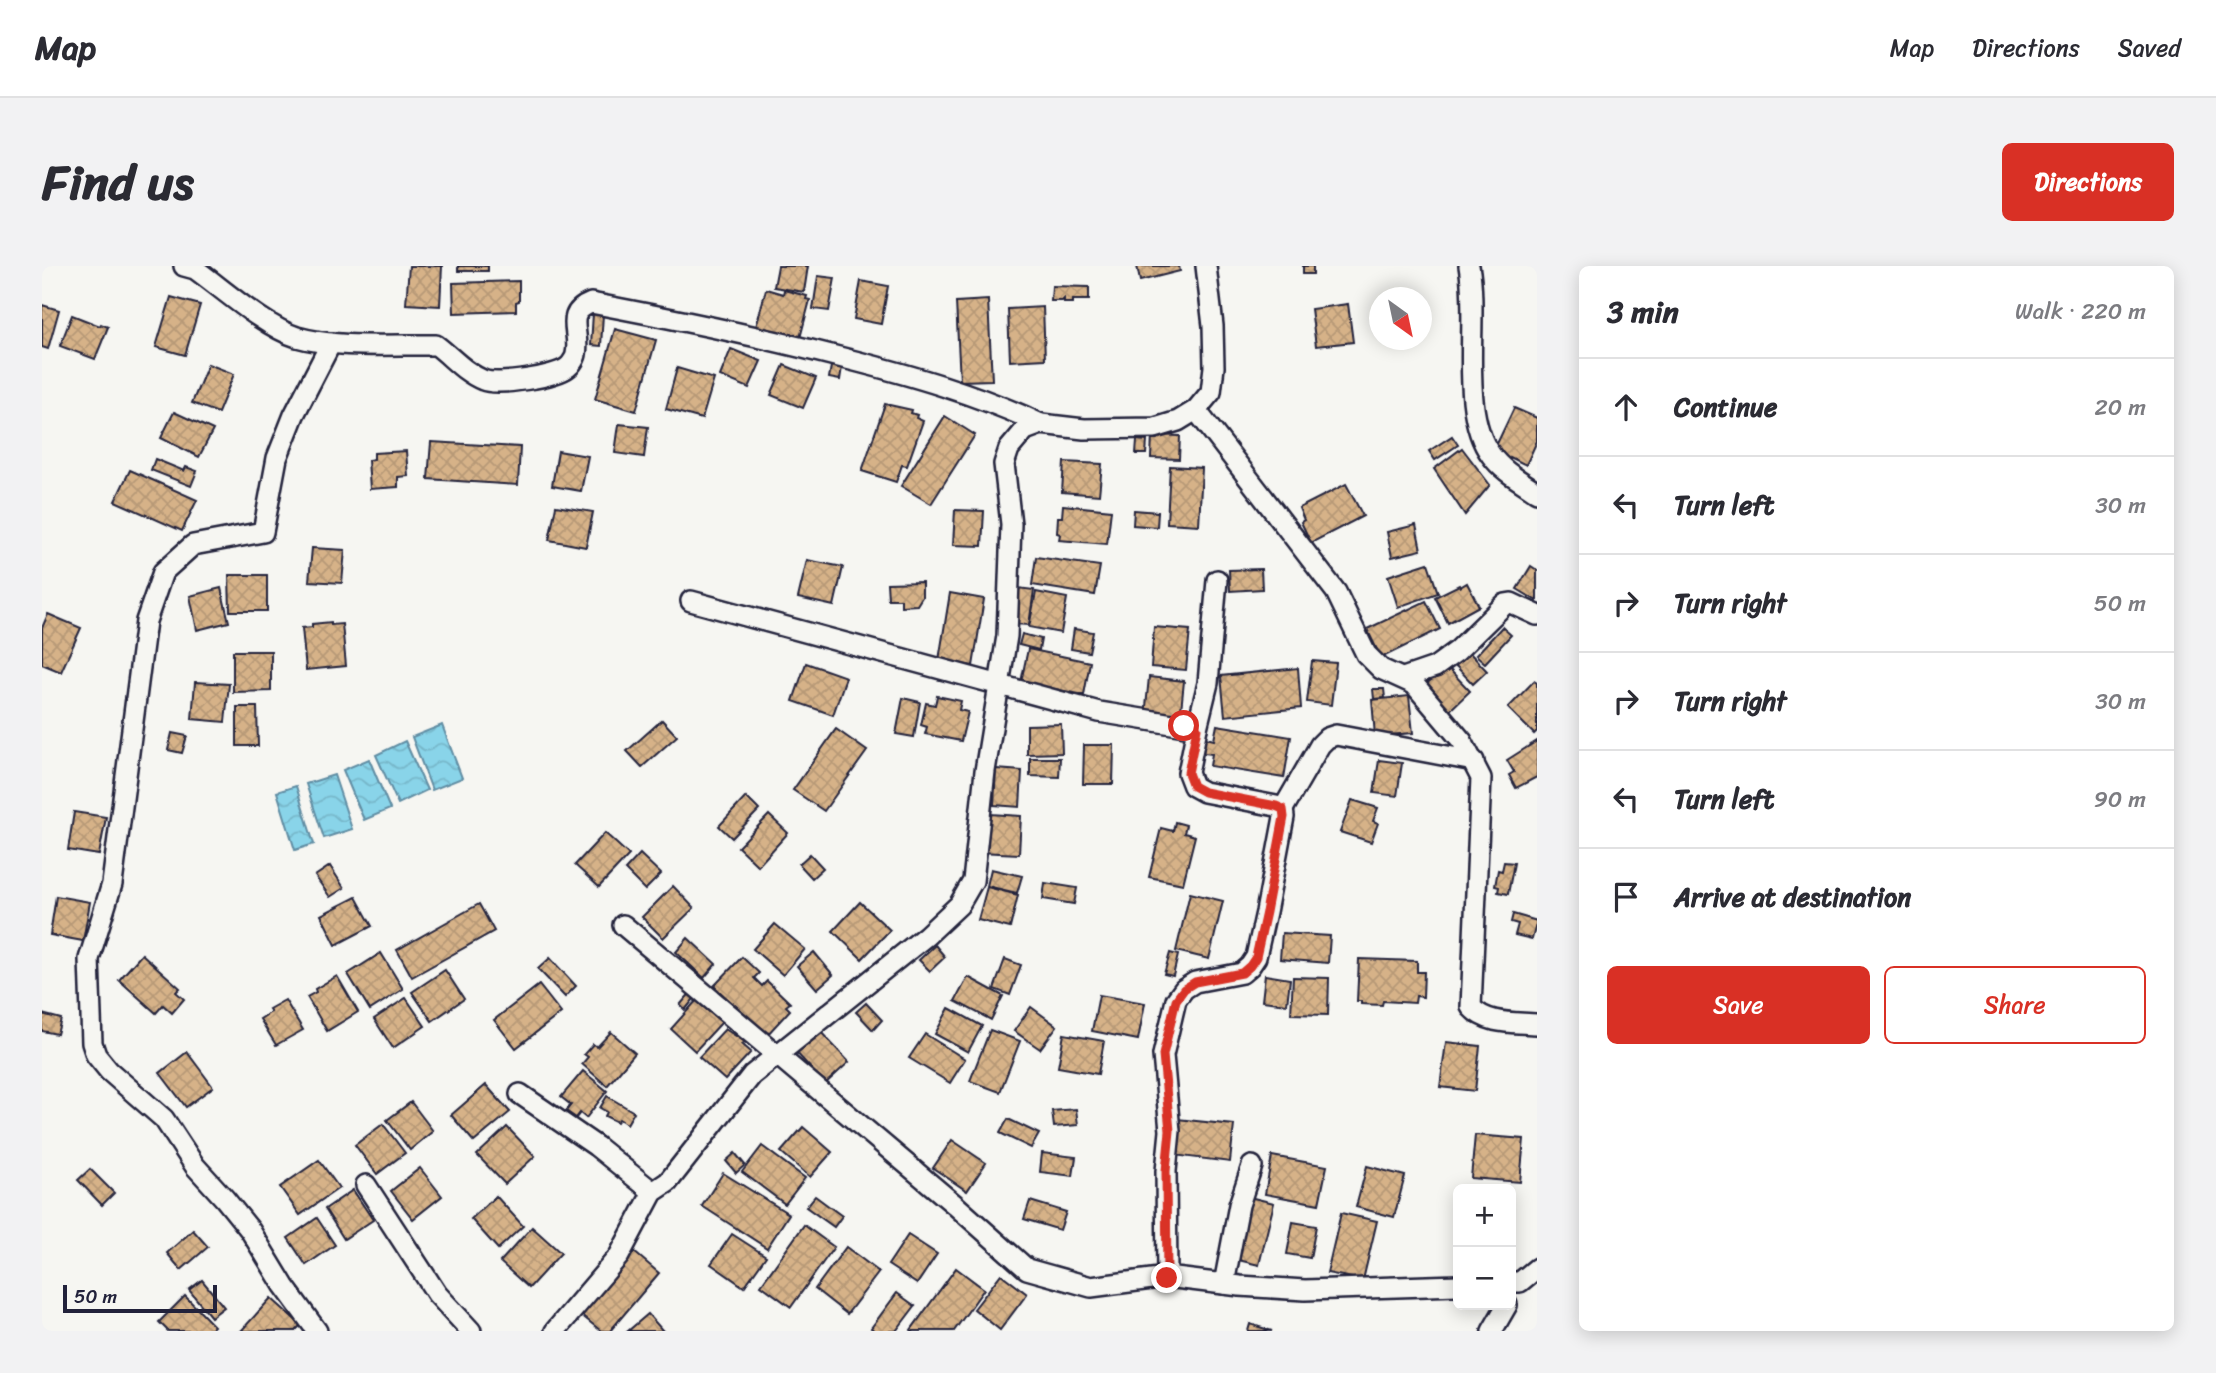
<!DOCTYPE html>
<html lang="en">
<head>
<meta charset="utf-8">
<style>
  body { margin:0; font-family:Sriracha,sans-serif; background:#f2f2f3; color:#2b2b33 }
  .controls { position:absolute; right:21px; bottom:21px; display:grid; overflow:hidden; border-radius:10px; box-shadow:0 4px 18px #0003 }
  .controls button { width:63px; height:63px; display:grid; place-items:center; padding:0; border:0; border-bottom:2px solid #e1e1e2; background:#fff; color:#2b2b33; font:35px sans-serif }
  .compass { position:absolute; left:1327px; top:21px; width:63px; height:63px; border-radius:50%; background:#fff; box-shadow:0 4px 18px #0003; rotate:147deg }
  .scale { position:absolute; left:21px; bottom:18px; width:154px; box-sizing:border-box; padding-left:7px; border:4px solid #22223b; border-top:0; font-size:19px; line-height:24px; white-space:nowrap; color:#22223b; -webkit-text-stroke:5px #f6f6f2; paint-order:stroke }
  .stop { position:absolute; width:21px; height:21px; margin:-16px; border:5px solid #d93025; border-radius:50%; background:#fff }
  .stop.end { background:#d93025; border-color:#fff; box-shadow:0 2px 7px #0008 }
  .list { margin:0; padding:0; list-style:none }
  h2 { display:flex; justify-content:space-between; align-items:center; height:91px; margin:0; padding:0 28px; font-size:30px }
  h2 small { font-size:23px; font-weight:400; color:#7c7c81 }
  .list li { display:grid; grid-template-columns:46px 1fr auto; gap:21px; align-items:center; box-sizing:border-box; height:98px; padding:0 28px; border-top:2px solid #e1e1e2 }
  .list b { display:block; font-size:26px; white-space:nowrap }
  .list em { font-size:23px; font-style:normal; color:#7c7c81 }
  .actions { display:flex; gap:14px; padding:21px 28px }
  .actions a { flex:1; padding:16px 0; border:2px solid #d93025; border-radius:10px; text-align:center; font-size:24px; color:#d93025 }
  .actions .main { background:#d93025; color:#fff }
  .icon { flex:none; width:38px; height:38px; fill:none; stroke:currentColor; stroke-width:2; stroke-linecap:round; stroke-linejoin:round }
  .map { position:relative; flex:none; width:1495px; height:1065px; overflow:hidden; border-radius:10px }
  header { display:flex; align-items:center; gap:42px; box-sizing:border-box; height:98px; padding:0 35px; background:#fff; border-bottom:2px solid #e1e1e2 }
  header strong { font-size:33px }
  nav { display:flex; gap:38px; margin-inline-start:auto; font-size:24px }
  .intro { display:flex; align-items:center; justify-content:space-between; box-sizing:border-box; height:168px; padding:0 42px }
  h1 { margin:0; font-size:49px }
  .button { padding:18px 32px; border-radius:10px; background:#d93025; color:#fff; font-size:24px; font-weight:700 }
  main { display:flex; gap:42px; padding:0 42px }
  aside { flex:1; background:#fff; border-radius:10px; box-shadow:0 4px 18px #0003 }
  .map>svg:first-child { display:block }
</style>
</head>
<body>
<header>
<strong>Map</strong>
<nav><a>Map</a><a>Directions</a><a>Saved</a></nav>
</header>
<div class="intro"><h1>Find us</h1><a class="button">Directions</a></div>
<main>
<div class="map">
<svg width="1495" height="1065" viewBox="0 0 1495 1065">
  <defs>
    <pattern id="water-waves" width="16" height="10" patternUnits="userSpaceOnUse" patternTransform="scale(1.75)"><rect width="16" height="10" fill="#89d4e9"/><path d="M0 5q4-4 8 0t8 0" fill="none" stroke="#76b6c9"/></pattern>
    <pattern id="building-cross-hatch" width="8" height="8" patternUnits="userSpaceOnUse" patternTransform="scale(1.75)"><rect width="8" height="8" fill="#d6b288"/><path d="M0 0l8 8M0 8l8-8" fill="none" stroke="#b79976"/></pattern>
  </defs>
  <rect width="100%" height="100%" fill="#f6f6f2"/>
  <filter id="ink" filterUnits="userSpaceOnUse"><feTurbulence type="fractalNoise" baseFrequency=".0143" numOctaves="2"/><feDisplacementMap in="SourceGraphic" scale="14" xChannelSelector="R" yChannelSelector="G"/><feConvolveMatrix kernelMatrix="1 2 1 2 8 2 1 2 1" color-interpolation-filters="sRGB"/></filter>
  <g filter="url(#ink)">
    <!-- water -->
    <g fill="url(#water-waves)" stroke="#608da3" stroke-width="2">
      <polygon points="400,459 420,512 390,524 370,471"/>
      <polygon points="363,475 385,524 356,538 334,489"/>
      <polygon points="327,493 348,543 322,554 301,504"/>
      <polygon points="292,509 310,563 282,572 264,518"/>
      <polygon points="254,520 272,578 253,584 235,526"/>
    </g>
    <!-- building -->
    <g fill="url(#building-cross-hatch)" stroke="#22223b" stroke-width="2">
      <polygon points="367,0 400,0 398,40 364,38"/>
      <rect x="416" y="0" width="30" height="5"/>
      <polygon points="736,0 766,0 762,26 732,21"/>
      <polygon points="1095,0 1137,0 1138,5 1098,15"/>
      <rect x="1261" y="0" width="10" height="8"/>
      <polygon points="776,10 793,12 787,45 771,43"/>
      <polygon points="477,15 477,35 474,36 474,45 412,47 411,17"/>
      <polygon points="819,15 846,20 839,58 812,53"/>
      <polygon points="1010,20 1047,21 1047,34 1031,34 1031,37 1022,37 1022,33 1020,35 1009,35"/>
      <polygon points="724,23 741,28 742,24 765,30 764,33 768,34 758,72 714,61"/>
      <polygon points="129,31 158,39 143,89 114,81"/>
      <polygon points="946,34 950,114 918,115 914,36"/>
      <polygon points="1306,38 1311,76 1274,80 1269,43"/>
      <polygon points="0,39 17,44 6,83 0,81"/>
      <polygon points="1001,41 1003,93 968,95 966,43"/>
      <polygon points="551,47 561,48 559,80 549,79"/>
      <polygon points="30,49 58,60 59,58 66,61 53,93 18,80"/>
      <polygon points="573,63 614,74 594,145 553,133"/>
      <polygon points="689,83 719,95 707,122 678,110"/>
      <polygon points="166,98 192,108 176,147 150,137"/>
      <polygon points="742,99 774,112 761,142 729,129"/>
      <polygon points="789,100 800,101 798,114 787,112"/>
      <polygon points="635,102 672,113 660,153 624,143"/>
      <polygon points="843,138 870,144 869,147 875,149 874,152 881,155 865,200 860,199 854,216 820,205"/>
      <polygon points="1472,142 1495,152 1495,175 1484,199 1468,191 1466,196 1452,184"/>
      <polygon points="132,146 171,164 157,191 119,172"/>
      <polygon points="903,150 933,169 889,238 859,220"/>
      <polygon points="577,158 606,161 602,191 573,187"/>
      <polygon points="1110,169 1138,170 1137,193 1109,192"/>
      <polygon points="1410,170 1416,179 1393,194 1387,185"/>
      <polygon points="1095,174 1105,175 1104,188 1094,188"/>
      <polygon points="389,176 478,181 476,219 386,213"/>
      <polygon points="1420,182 1448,219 1423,249 1392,203"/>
      <polygon points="364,185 366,210 356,211 356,221 328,223 326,194 332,193 332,187"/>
      <polygon points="516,185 546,190 539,225 510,220"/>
      <polygon points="113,193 142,205 144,201 155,205 149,220 109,204"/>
      <polygon points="1022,196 1060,198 1057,229 1020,226"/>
      <polygon points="1128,200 1160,202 1157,259 1125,257"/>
      <polygon points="88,204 155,234 140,265 73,235"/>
      <polygon points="1304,218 1321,250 1269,277 1259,256 1262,254 1257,242"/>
      <polygon points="1021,239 1069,244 1065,278 1017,274 1018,268 1015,267 1016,251 1020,251"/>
      <polygon points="514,240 551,246 544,281 507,274"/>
      <polygon points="913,244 942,245 940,280 911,279"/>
      <polygon points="1092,244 1116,246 1115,261 1091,259"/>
      <polygon points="1374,259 1379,284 1350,291 1345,266"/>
      <polygon points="270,282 303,284 300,317 267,315"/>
      <polygon points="994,291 1058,300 1053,329 990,319"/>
      <polygon points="765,294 801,301 792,340 756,332"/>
      <polygon points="1386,297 1396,327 1356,341 1346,310"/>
      <polygon points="1489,300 1495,304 1495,335 1475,323"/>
      <polygon points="1219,303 1220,323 1188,325 1187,304"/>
      <polygon points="187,309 225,309 225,345 188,345"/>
      <polygon points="880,316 880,331 875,339 859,340 859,333 846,333 845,317"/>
      <polygon points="1425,317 1437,340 1406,357 1393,331 1417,319 1418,321"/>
      <polygon points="179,322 187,356 155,364 148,330"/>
      <polygon points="976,322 992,324 987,359 972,358"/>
      <polygon points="994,326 1025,332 1019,367 987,361"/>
      <polygon points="908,327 942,333 931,400 897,394"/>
      <polygon points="1384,335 1398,363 1339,392 1325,363"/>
      <polygon points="6,348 39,362 19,406 0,398 0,362"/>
      <polygon points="289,356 289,359 300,358 304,400 264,404 260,362 270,361 270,358"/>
      <polygon points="1112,361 1148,364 1144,404 1109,401"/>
      <polygon points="1460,361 1469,369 1443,397 1434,389"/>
      <polygon points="1032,363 1051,366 1047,386 1029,383"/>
      <polygon points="980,368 999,373 997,384 977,379"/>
      <polygon points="986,383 1048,396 1042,429 979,416"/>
      <polygon points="191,385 229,385 229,425 191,426"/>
      <polygon points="1426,385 1445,405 1431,418 1412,398"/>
      <polygon points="1270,395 1294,397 1289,439 1265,436"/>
      <polygon points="764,397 804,411 791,449 751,435"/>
      <polygon points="1256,402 1259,442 1183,450 1179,410"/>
      <polygon points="1407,403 1428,425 1405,447 1381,421 1389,414 1386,411"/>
      <polygon points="1107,411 1142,415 1138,454 1103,451"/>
      <polygon points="1492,415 1495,417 1495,465 1492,468 1466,442"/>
      <polygon points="153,416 187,418 183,456 150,453"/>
      <polygon points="1331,423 1342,423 1343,432 1332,433"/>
      <polygon points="895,430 919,435 917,444 926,446 919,475 883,468 885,461 879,459 884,437 893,439"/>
      <polygon points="1367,430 1371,467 1333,470 1330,434"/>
      <polygon points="861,432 878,436 872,471 854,468"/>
      <polygon points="195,441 215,441 216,480 195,480"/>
      <polygon points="620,454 635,470 600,501 585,485"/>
      <polygon points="1019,458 1020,487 985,488 985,459"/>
      <polygon points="1175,459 1249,471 1242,512 1168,500 1170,488 1161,487 1164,472 1172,474"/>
      <polygon points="794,463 825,485 782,545 751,524"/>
      <polygon points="130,467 145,470 140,487 126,484"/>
      <polygon points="1495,475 1495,511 1474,522 1467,509 1472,506 1465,494"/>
      <polygon points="1042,479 1072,479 1071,518 1041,518"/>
      <polygon points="988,492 1018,492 1017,511 988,510"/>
      <polygon points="1337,494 1360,497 1355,530 1332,527"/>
      <polygon points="954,503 980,505 978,541 952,539"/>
      <polygon points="704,531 717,544 690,572 677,560"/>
      <polygon points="1310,534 1336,542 1331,555 1336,557 1329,576 1298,566"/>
      <polygon points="32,546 64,551 57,589 26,584"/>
      <polygon points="948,548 979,550 977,588 937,586 938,567 946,567"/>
      <polygon points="727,549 746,567 716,600 696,581"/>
      <polygon points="1133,556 1144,559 1142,567 1153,570 1141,618 1107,611 1119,562 1131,565"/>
      <polygon points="563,567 587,589 557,621 533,599"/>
      <polygon points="598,588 619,608 603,624 583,604"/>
      <polygon points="768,588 781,602 770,612 757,598"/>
      <polygon points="1462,596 1472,597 1466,628 1456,626 1457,621 1453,620 1456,604 1460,605"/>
      <polygon points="288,600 302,622 288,631 273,610"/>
      <polygon points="949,603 980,610 975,627 945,620"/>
      <polygon points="1003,617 1035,622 1032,638 1001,633"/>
      <polygon points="631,620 652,642 621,672 600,651"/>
      <polygon points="945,621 976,629 968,662 936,654"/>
      <polygon points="1148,627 1181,635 1167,693 1134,685"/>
      <polygon points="14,630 48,636 41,675 8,669"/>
      <polygon points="314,631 330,660 294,679 279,649"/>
      <polygon points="818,636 848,664 820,693 791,665"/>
      <polygon points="437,638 452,665 370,711 355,684"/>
      <polygon points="1471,648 1495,655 1490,673 1473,669 1476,658 1469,656"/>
      <polygon points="733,658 763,683 741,709 711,683"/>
      <polygon points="1240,667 1288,670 1286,697 1238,693"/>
      <polygon points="646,672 674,698 662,712 634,686"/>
      <polygon points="893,679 903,691 888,705 877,694"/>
      <polygon points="772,686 791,709 775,723 755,700"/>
      <polygon points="339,687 361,723 328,744 306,708"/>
      <polygon points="1128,687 1136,689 1131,710 1122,708"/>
      <polygon points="100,688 138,722 134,726 142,733 130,747 121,739 114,747 77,714"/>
      <polygon points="700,691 717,707 712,712 720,720 725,715 748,737 744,740 748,744 724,770 672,720"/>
      <polygon points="508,692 534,720 523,731 496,703"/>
      <polygon points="963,693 979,699 968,729 952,723"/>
      <polygon points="1317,693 1375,695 1375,706 1382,706 1381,731 1374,730 1373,737 1341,735 1340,739 1319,738 1319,735 1315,735"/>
      <polygon points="403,704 422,733 390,755 370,726"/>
      <polygon points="1223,709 1248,713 1245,738 1220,735"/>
      <polygon points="295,710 316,746 285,765 265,731 274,726 273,723"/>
      <polygon points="926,711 961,730 949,754 913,735"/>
      <polygon points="1251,711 1287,712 1286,749 1249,748"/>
      <polygon points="497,719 519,747 474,782 452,754"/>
      <polygon points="651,724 656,728 643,744 638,739"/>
      <polygon points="1057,729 1103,737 1096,774 1050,765"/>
      <polygon points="364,732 383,760 351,782 332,753"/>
      <polygon points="243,734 261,764 234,779 218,753 229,746 227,743"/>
      <polygon points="655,734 680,756 653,785 629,763"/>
      <polygon points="824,737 840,754 831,764 814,746"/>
      <polygon points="989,741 1015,760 998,783 972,765"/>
      <polygon points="907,742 940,760 926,786 893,768"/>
      <polygon points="0,748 19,753 15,768 0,765"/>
      <polygon points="683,763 703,776 700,778 709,786 683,814 657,791"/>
      <polygon points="777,764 807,796 783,818 753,785"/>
      <polygon points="948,764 978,775 958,826 928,815"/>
      <polygon points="569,766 593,787 565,820 540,798 546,791 542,788 551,778 555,781"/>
      <polygon points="883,768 923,793 908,817 867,792"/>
      <polygon points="1022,768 1062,775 1056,808 1016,801"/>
      <polygon points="1404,776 1438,780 1433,825 1398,821"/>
      <polygon points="145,786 171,821 144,841 118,807"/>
      <polygon points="541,805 565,825 544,852 538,847 534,852 524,845 529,839 519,831"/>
      <polygon points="444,819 468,846 432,876 409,849"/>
      <polygon points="565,830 592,846 585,858 577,853 575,856 563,850 565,846 558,842"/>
      <polygon points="369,836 391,865 368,884 345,854"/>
      <polygon points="1034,843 1036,859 1012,861 1010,845"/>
      <polygon points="966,853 997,868 989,882 958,867"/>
      <polygon points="1135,853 1192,859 1188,896 1131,889"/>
      <polygon points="341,858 363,887 335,908 313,879"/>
      <polygon points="465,861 493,890 463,918 435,889"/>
      <polygon points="761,861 790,886 768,911 739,886"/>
      <polygon points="1433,869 1482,873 1478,916 1429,912"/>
      <polygon points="910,874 944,897 925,925 891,902"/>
      <polygon points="720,880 763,912 743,938 700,906"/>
      <polygon points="693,887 703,899 694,907 684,895"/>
      <polygon points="1000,887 1034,891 1031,910 998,906"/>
      <polygon points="1230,890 1285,900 1277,938 1223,928"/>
      <polygon points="277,894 297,922 258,949 238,921"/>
      <polygon points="1325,900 1363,910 1352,951 1314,941"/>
      <polygon points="378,902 400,930 371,953 349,925"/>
      <polygon points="48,903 72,927 60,939 36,914"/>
      <polygon points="681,907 747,948 725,982 660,940"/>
      <polygon points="311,924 331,954 302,973 283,943"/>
      <polygon points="454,930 481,960 456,983 429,953"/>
      <polygon points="773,930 800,950 792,961 764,941"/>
      <polygon points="1203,930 1232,937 1217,999 1188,992"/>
      <polygon points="988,935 1024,946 1018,964 982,953"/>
      <polygon points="1299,947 1335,955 1321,1014 1285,1007"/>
      <polygon points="275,952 293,979 264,999 246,972"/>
      <polygon points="1251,956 1274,960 1268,992 1245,988"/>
      <polygon points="762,959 792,981 749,1041 719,1019"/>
      <polygon points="490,961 519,987 487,1022 458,996"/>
      <polygon points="151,964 166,981 139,1004 125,987"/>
      <polygon points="690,968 724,990 702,1021 669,998"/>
      <polygon points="866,969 895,988 875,1018 846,999"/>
      <polygon points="804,981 837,1006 805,1048 773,1023"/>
      <polygon points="591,985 617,1007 568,1065 559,1065 538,1048"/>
      <polygon points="914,1002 942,1023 912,1065 870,1065 869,1064"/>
      <polygon points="959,1008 985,1028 958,1064 932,1043"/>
      <polygon points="160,1014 182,1041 169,1051 147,1024"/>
      <polygon points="855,1027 873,1040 854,1065 833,1065 829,1062"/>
      <polygon points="143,1030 172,1060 167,1065 126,1065 117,1056"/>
      <polygon points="229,1032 259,1059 253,1065 199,1065"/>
      <polygon points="606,1048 621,1065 586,1065"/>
      <polygon points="1208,1058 1230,1065 1206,1065"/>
    </g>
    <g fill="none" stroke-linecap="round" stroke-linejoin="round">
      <!-- street casing -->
      <g stroke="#22223b" stroke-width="24">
        <g id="street">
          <path d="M 142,0 L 153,3 C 181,23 223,61 255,71 C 297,83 351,78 394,79 C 410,91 423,107 441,114 C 455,120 514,111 526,101 C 529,99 534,91 534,88 C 539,66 521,48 549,37 C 634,53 717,70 801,92 C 869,109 935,128 999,158"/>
          <path d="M 1427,0 C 1437,55 1416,145 1449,189 C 1460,205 1479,215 1495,226"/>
          <path d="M 1154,144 L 1294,326 L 1324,388 L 1339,403 L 1372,418 L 1420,475 L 1439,512 L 1429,741 C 1445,759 1473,756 1495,758"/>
          <polyline points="649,335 1057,446 1155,462 1146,507 1151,520 1162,526 1234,540 1241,543 1242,551 1224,646 1214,691 1208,700 1200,707 1153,716 1142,723 1134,734 1121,789 1128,865 1124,905 1125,1011 1198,1020 1263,1024 1416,1019"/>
          <polyline points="1361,412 1393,401 1415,385 1463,338 1469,337 1495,349"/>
          <polyline points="1155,462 1166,417 1175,314"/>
          <polyline points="1241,543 1278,479 1285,472 1294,469 1432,495"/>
          <polyline points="581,659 912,938 985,1003 1049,1021 1125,1011"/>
          <polyline points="478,828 554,880 611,926"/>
          <polyline points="324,919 395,1028 429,1065"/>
          <polyline points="1469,1016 1478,1016 1495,1002"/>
          <polyline points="1182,1018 1197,939 1210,900"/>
          <polyline points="275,1065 242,1020 208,964 183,933 153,900 122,853 67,805 54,789 50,777 47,693 70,618 104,355 121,306 151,279 221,266 235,192 252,149 289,77"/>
          <polyline points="513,1065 577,990 611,926 626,916 710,809 884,670 917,639 931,615 943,505 965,370 969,258 962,198 967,183 983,164 999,158 1042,163 1113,162 1136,155 1154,144 1169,126 1172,101 1171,60 1164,0"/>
          <polyline points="1450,1065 1465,1039"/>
        </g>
      </g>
      <!-- street -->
      <use href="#street" stroke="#f6f6f2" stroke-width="19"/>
    </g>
  </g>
  <g fill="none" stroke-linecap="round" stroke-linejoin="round" filter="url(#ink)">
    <!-- route -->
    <polyline stroke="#d93025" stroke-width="9" points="1125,1012 1124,905 1128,865 1121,789 1134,734 1142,723 1153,716 1200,707 1208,700 1214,691 1224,646 1242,551 1241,543 1234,540 1162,526 1151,520 1146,507 1155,462 1142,460"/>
  </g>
</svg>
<div class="controls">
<button>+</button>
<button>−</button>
</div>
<svg class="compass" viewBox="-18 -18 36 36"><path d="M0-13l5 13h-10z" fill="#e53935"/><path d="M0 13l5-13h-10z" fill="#7c7c81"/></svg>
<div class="scale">50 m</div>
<div class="stop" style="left:1142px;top:460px"></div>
<div class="stop end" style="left:1125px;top:1012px"></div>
</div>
<aside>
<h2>3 min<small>Walk · 220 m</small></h2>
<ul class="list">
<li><svg class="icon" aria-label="ahead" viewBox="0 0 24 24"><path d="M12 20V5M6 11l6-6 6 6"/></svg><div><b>Continue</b></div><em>20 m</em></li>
<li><svg class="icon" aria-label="left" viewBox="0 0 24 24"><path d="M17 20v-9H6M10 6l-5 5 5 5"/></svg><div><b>Turn left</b></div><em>30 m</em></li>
<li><svg class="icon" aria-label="right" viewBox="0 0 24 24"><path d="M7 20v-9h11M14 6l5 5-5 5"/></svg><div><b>Turn right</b></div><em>50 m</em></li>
<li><svg class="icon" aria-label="right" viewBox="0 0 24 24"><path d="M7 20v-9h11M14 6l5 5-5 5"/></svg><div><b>Turn right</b></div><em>30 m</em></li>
<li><svg class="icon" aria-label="left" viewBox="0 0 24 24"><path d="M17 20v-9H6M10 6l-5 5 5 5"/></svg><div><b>Turn left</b></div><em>90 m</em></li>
<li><svg class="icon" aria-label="arrive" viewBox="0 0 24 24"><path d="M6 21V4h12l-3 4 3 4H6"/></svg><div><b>Arrive at destination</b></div></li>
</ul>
<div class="actions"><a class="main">Save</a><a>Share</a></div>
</aside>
</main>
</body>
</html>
